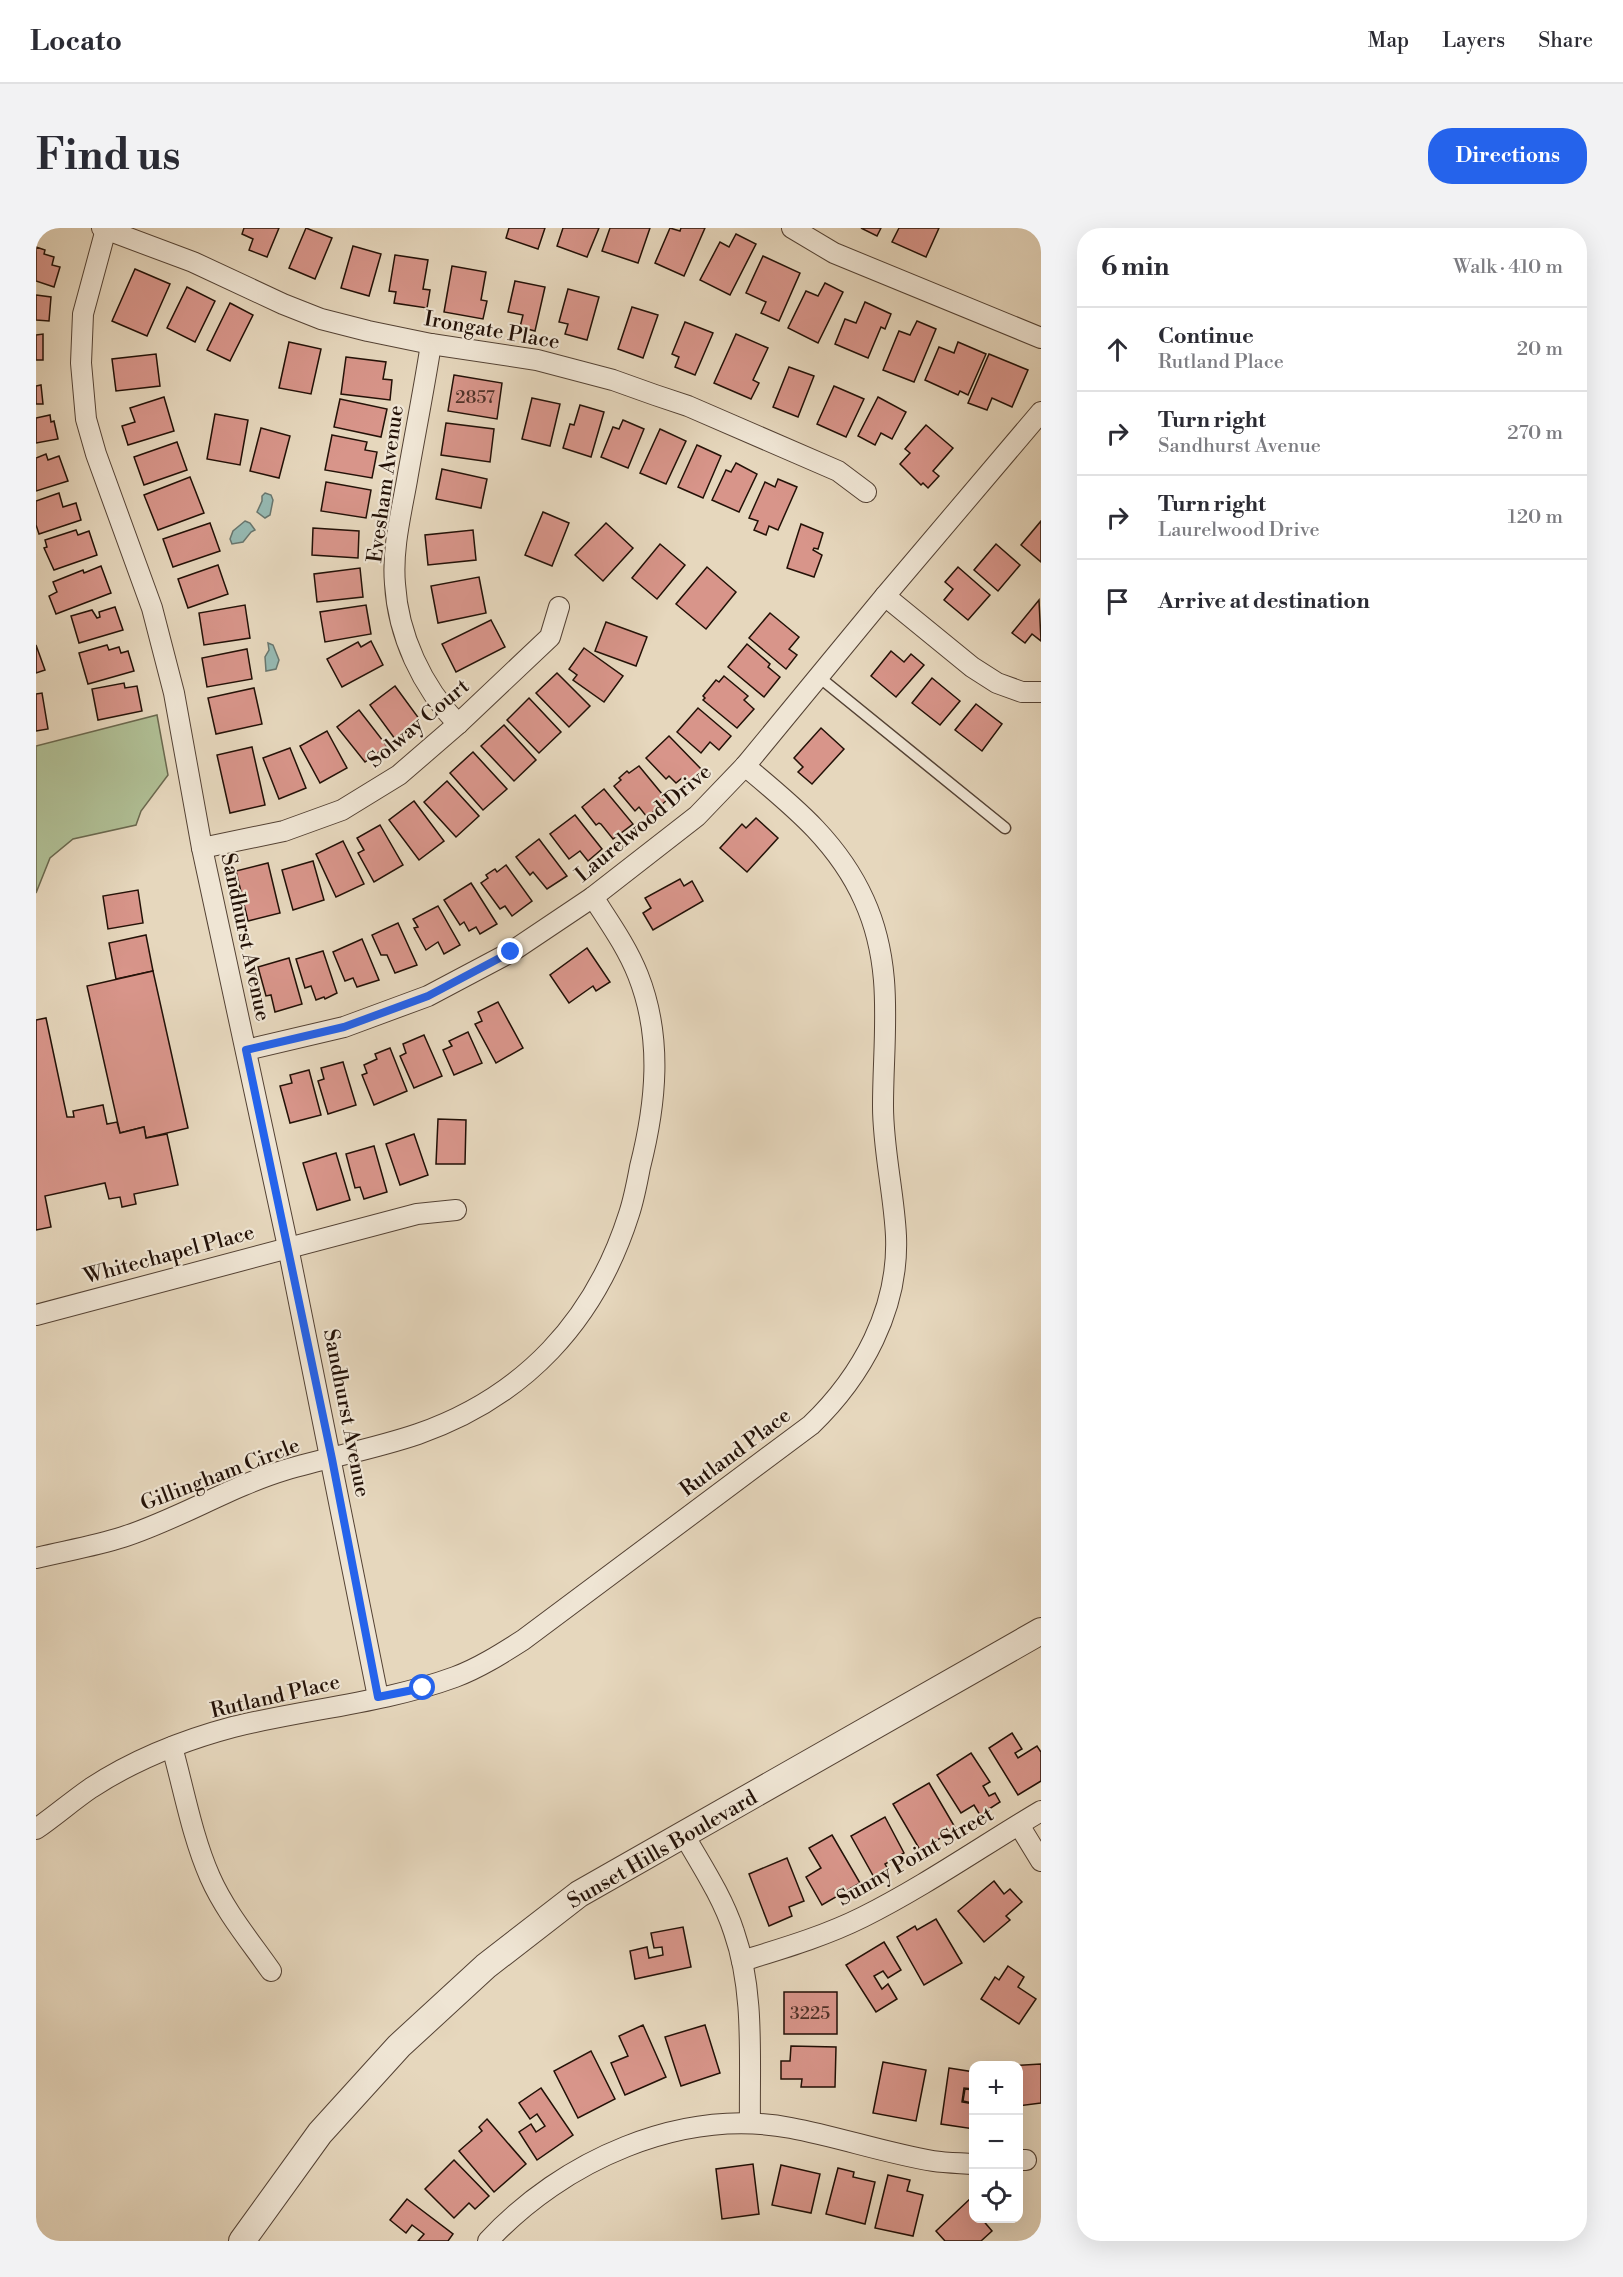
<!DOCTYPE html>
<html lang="en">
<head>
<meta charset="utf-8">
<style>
  body { margin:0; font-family:"Libre Bodoni",serif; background:#f2f2f3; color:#2b2b33 }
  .controls { position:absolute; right:18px; bottom:18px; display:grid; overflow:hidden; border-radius:12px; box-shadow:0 6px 24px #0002 }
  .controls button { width:54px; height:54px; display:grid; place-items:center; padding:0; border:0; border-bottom:2px solid #e1e1e2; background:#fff; color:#2b2b33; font:30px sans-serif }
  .stop { position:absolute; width:18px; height:18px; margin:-14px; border:4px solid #2563eb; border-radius:50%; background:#fff }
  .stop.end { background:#2563eb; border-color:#fff; box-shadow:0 2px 6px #0008 }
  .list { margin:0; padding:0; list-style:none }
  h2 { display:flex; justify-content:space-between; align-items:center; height:78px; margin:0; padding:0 24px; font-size:26px }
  h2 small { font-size:20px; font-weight:400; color:#7c7c81 }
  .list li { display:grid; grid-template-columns:39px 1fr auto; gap:18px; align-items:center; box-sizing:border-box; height:84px; padding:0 24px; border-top:2px solid #e1e1e2 }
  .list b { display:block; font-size:22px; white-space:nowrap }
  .list p { margin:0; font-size:20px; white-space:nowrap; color:#7c7c81 }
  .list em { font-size:20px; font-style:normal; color:#7c7c81 }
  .icon { flex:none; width:33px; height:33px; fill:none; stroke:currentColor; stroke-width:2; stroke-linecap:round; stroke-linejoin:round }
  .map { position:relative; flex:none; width:1005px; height:2013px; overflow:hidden; border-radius:24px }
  header { display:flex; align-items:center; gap:36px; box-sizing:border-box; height:84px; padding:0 30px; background:#fff; border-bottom:2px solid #e1e1e2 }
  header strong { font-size:28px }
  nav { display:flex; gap:33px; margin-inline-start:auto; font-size:21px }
  .intro { display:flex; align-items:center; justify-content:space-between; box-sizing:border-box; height:144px; padding:0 36px }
  h1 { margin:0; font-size:42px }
  .button { padding:15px 27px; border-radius:24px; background:#2563eb; color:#fff; font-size:21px; font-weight:700 }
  main { display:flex; gap:36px; padding:0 36px }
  aside { flex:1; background:#fff; border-radius:24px; box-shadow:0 6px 24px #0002 }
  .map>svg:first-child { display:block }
</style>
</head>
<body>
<header>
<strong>Locato</strong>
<nav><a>Map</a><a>Layers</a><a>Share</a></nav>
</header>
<div class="intro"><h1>Find us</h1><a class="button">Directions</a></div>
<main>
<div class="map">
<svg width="1005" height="2013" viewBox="0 0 1005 2013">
  <rect width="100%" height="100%" fill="#e6d7bd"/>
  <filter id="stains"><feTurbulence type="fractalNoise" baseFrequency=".00333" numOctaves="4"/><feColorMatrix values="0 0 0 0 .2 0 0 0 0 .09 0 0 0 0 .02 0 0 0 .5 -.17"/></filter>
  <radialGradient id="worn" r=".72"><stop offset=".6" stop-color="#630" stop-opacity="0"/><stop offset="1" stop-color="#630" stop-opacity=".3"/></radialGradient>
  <!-- green -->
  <polygon fill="#b0bf95" stroke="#6a684e" stroke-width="1.5" points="121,487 132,547 105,583 100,597 37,611 14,630 0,665 0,518"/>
  <!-- water -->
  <g fill="#96b9b2" stroke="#68766e" stroke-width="1.5">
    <polygon points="229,265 235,267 237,272 234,287 229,290 221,284 226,273 226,268"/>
    <polygon points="209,293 214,295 219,302 215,304 207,314 196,316 194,311 197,303"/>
    <polygon points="232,415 237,417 243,432 240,441 230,443 229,429 233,422"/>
  </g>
  <!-- building -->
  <g fill="#d8958a" stroke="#231107" stroke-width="1.5">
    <polygon points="208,0 243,0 231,29 213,22 217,11 206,6"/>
    <polygon points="270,0 296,10 279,51 253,40"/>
    <polygon points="473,0 509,0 502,21 470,10"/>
    <polygon points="527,0 563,0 551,29 521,18"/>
    <polygon points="574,0 614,0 602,35 566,23"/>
    <polygon points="634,0 644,3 645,0 669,0 648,48 619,35"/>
    <polygon points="825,0 845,0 841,8"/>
    <polygon points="863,0 903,0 890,29 856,14"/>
    <polygon points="700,6 720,16 694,67 664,52 684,14 693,19"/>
    <polygon points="317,18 345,26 333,68 305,60"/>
    <polygon points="0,19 9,22 8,26 18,29 16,37 24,39 18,59 0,53"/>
    <polygon points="359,27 392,32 387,61 394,62 391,80 358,75 360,64 353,63"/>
    <polygon points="727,28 764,45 743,93 725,85 730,74 710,65"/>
    <polygon points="416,38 450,44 445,72 451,73 447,91 408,84"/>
    <polygon points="99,41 134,56 111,108 76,93"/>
    <polygon points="479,53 509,59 499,103 484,99 487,87 472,84"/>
    <polygon points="789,55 807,64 782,115 752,100 770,63 782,68"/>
    <polygon points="151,59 179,73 159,114 131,100"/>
    <polygon points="532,61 563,69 551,112 529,106 532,96 523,94"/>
    <polygon points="0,67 15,69 13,93 0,92"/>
    <polygon points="829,74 855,86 849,101 845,99 832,130 799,116 809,91 820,95"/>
    <polygon points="194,75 217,87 194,133 171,122"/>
    <polygon points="596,79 622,87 607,130 582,121"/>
    <polygon points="881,93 900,101 878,154 847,142 863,103 874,107"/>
    <polygon points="649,94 677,105 659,147 639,139 643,129 636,126"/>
    <polygon points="7,106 7,132 0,132 0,107"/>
    <polygon points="700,106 732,120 717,152 723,155 715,171 678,155"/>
    <polygon points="253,114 285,121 275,166 243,160"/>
    <polygon points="922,114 950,126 932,167 924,163 922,167 889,152 903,119 918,125"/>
    <polygon points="120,126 124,158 80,163 76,131"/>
    <polygon points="953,126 992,142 976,179 956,170 951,182 932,175"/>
    <polygon points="310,129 350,134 347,151 356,152 354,172 305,166"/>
    <polygon points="753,139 778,148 762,189 737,179"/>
    <polygon points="418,147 466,155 461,191 412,183"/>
    <polygon points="5,157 7,176 0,176 0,158"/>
    <polygon points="798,158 828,171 810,209 781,196"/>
    <polygon points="128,169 138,203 92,217 86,198 99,194 94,180"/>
    <polygon points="842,169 870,184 856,211 845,205 839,217 822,208"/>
    <polygon points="496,170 524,176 514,218 486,211"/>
    <polygon points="304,171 351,181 345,209 298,199"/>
    <polygon points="544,177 568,184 555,229 527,220 534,196 538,197"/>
    <polygon points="179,186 212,192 204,237 171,231"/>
    <polygon points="14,187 15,194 18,193 22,211 0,215 0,190"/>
    <polygon points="587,192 608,201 592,240 565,229 577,199 583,201"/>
    <polygon points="410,195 458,201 454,234 405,227"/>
    <polygon points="890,197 917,220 897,243 903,248 892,260 887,255 885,257 864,236 874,225 869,221"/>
    <polygon points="225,200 254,208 243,250 214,243"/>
    <polygon points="624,201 650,213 630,256 604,245"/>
    <polygon points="296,207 331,214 329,222 341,224 336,250 289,242"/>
    <polygon points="141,214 151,242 108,257 98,229"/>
    <polygon points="661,217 685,228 667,270 642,259"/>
    <polygon points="10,226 12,232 23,228 32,253 0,263 0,230"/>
    <polygon points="700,235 721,246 703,284 676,272 690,242 695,244"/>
    <polygon points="406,241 451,251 445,280 400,271"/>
    <polygon points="154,249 168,285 122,302 108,267"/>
    <polygon points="742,251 761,259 742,302 733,298 730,307 718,302 722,293 713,290 729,254 739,259"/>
    <polygon points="290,254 335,262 330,290 285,283"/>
    <polygon points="23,265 27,279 40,275 45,292 3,306 0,297 0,273"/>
    <polygon points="507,284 533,295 516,338 489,327"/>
    <polygon points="1005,293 1005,334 985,317"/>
    <polygon points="174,295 184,323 137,339 127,311"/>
    <polygon points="570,295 597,320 567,353 539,327"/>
    <polygon points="765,296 787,305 782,321 778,320 777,322 786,327 778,349 751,340"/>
    <polygon points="277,300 323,303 322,330 276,327"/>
    <polygon points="40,302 42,307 53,303 61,327 18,342 8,320 11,319 9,312"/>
    <polygon points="437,302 440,332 392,337 389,307"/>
    <polygon points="624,316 649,337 621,371 596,350"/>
    <polygon points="960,316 984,337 962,363 938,342"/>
    <polygon points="182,337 192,366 152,380 142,351"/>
    <polygon points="65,338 75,365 20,386 13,368 21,364 17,354 47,342 48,345"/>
    <polygon points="671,339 700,364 670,401 640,376"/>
    <polygon points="922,339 954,367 932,392 908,372 917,361 909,354"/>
    <polygon points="324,340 327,369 281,374 278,346"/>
    <polygon points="443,349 450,385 402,395 395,358"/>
    <polygon points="1003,372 1005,413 996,406 989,415 976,405"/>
    <polygon points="209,377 214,410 168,417 163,385"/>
    <polygon points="330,377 335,406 289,414 284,384"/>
    <polygon points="79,379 87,402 43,415 35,388 56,382 61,390 64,389 63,384"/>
    <polygon points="734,385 763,409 753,421 761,427 750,441 713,410"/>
    <polygon points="455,392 469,419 420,444 406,416"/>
    <polygon points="570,394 611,409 600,438 559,423"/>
    <polygon points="335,413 347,437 306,459 291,431 322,414 325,419"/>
    <polygon points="711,416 734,436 732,439 744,449 728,469 692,439"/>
    <polygon points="0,417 9,442 0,445"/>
    <polygon points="71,417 73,422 83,419 85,425 92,423 98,443 52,456 43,425"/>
    <polygon points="548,420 587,448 568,474 537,452 541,447 533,441"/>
    <polygon points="211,421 216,451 171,459 166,430"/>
    <polygon points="855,423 868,434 875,426 888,437 860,469 835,448"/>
    <polygon points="521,445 554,478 533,499 500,465"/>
    <polygon points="688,448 712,468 708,472 718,481 701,500 667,472 669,470 667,468 680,452 683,454"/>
    <polygon points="896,450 924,473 904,497 876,475"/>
    <polygon points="88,455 89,460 101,458 106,483 62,492 56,461"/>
    <polygon points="359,458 384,492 359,511 334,477"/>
    <polygon points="218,460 226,496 180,506 172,470"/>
    <polygon points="6,465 12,501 0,503 0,466"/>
    <polygon points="493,470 525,504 503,525 471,492"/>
    <polygon points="940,476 966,496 946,523 919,502"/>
    <polygon points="662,480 695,508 683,522 674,514 665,525 641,504"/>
    <polygon points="323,482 351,518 329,534 301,499"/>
    <polygon points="468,497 500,532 478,553 445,518"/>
    <polygon points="785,500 808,521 776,556 762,544 767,539 758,530"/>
    <polygon points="291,503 311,540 284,555 264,518"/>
    <polygon points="633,508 666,542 652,556 646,550 640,555 633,548 630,551 610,530"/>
    <polygon points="216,519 229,577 194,585 181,527"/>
    <polygon points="254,520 270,560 243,571 227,530"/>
    <polygon points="437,524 471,561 447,582 414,545"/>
    <polygon points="603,538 631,572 611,589 603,579 599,583 578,558 585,552 583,550 591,543 593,545"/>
    <polygon points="411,553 443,588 420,609 388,574"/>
    <polygon points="568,561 597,596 577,611 565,596 563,595 560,597 546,579"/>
    <polygon points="378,573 408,613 383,632 353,592"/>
    <polygon points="539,587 566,621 552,633 544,623 533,631 514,606"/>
    <polygon points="720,590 742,610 711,644 684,620 706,596 710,600"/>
    <polygon points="344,597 367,637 338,654 322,625 328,622 321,610"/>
    <polygon points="503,611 531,648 511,661 497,644 494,647 480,629"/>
    <polygon points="307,613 328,656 300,669 280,626"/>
    <polygon points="277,633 288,672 257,682 246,642"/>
    <polygon points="232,635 244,685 212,693 200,643"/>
    <polygon points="470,637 496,673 476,688 469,678 464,681 445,655 452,650 450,647 459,641 461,644"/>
    <polygon points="644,651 648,658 656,653 667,673 617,702 607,685 615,680 609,670"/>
    <polygon points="435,655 461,696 444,706 440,699 433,703 428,694 424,697 408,672"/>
    <polygon points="102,662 107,695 72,701 67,668"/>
    <polygon points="402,678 424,717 408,726 402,714 390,722 378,700 382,699 377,691"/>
    <polygon points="362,695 381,737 359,745 351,727 345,727 336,707"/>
    <polygon points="110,707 117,743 80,751 73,715"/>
    <polygon points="326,711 343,752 321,759 317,750 309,753 297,724"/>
    <polygon points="551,720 574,754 560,763 557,758 533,775 514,747"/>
    <polygon points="287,723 301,765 289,771 288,769 280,772 275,758 269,760 260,731"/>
    <polygon points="253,730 266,776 239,784 235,767 230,768 222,739"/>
    <polygon points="117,743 152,900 110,910 108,899 84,905 51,758"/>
    <polygon points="462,774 487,820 460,835 439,796 446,793 442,784"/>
    <polygon points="10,790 31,889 38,889 37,883 67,877 71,896 81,894 84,905 108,899 110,910 131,906 142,957 98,966 100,976 86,979 84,969 73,971 69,955 9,968 15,999 0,1002 0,792"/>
    <polygon points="432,804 446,835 418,847 407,822 416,818 413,813"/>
    <polygon points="388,807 406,848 378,860 364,828 370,825 367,816"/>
    <polygon points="354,820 371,863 338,877 326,847 331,845 328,837 341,831 339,826"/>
    <polygon points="307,834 320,877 292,886 282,853 288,851 285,840"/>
    <polygon points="273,842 285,887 254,895 244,858 256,855 254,847"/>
    <polygon points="402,891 430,892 429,936 400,936"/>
    <polygon points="378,906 392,947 364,957 350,916"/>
    <polygon points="338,918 351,964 328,971 324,959 319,960 310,926"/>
    <polygon points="300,925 314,972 281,982 267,935"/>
    <polygon points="976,1505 986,1521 979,1525 982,1530 1001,1518 1005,1524 1005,1553 982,1567 953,1520"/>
    <polygon points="935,1525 954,1554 947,1558 953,1568 959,1565 964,1574 944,1587 938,1577 925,1585 901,1547"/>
    <polygon points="893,1555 920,1601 884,1622 857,1576"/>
    <polygon points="849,1589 868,1625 849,1636 853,1643 839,1651 815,1608"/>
    <polygon points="796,1607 824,1655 786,1677 770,1649 785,1640 773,1620"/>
    <polygon points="751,1630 768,1673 753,1679 756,1688 733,1698 713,1646"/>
    <polygon points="958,1653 968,1666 974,1661 986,1674 970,1688 974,1692 948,1714 922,1683"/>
    <polygon points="900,1691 926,1735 888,1757 861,1709 879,1698 881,1702"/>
    <polygon points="647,1699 655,1739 599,1751 594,1723 611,1719 613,1730 627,1727 626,1719 618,1720 615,1705"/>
    <polygon points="848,1714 865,1742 852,1750 847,1743 838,1748 846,1761 852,1756 861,1771 840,1784 810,1737"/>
    <polygon points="972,1738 988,1749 982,1759 1000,1771 983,1796 945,1771 959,1749 963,1752"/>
    <rect x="748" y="1764" width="53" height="42"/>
    <polygon points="607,1797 630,1849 589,1867 575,1835 592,1828 583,1808"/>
    <polygon points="669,1797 684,1845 645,1858 629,1809"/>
    <polygon points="755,1818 800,1819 799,1859 765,1859 766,1851 745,1851 745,1833 754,1833"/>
    <polygon points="555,1823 579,1871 542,1890 518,1843"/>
    <polygon points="847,1834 890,1842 880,1893 837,1885"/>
    <polygon points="1005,1836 1005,1875 982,1878 982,1838 972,1838"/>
    <polygon points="913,1840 938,1844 938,1861 928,1860 926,1874 937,1876 938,1872 938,1901 905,1896"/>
    <polygon points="505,1860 537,1907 501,1932 483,1904 495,1896 500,1904 509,1898 501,1886 494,1891 483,1875"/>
    <polygon points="929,1861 938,1862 936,1875 927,1873"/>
    <polygon points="451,1891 490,1936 458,1964 423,1923 446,1903 443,1899"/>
    <polygon points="418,1932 453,1968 439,1981 433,1975 418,1990 389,1961"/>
    <polygon points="717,1936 723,1986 686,1991 680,1941"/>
    <polygon points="745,1937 784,1946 775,1985 736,1977"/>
    <polygon points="802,1940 818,1944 817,1949 839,1954 829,1996 790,1986"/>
    <polygon points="852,1947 874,1952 871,1963 887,1967 877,2008 839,2000"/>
    <polygon points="936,1969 938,1971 938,1990 945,1990 956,2003 945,2013 909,2013 900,2003"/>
    <polygon points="371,1971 417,2006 412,2013 382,2013 388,2006 376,1997 370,2005 354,1992"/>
  </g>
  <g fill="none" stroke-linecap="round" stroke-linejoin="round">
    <!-- service casing -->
    <g stroke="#544234" stroke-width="13">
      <polyline id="service" points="783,449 969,600"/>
    </g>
    <!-- minor casing -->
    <g stroke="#544234" stroke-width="22">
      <g id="minor">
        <polyline points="66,0 157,34 247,76 285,91 332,103 395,116 501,132 577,152 619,167 652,178 802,243 830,264"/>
        <polyline points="756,0 798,25 1005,110"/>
        <polyline points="70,1 47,86 45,135 50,191 60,226 116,380 138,465 166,620 252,1019 342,1469"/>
        <path d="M 395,116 C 388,161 379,206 371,252 C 365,286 356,321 359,356 C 362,407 386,459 422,496"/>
        <polyline points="849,368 936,439 961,455 986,464 1005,464"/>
        <polyline points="166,620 248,603 306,582 363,547 422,496 514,409 523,379"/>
        <polyline points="210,822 308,799 392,768 475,724 557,669 661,588 709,538 849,368 1005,184"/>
        <polyline points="0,1087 381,986 420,982"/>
        <path d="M 0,1330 C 29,1323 59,1318 87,1309 C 143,1291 193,1259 249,1242 C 293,1229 338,1221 382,1206 C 488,1169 559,1093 593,986 C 598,971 601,955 604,939 C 620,876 627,810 602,747 C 591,719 573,694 557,669"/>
        <path d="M 136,1519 C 148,1562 156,1608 174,1649 C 189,1683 214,1713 235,1743"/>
        <polyline points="983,1597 1005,1633"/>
        <path d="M 0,1601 C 19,1588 36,1573 55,1560 C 98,1532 148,1512 197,1499 C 270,1481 348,1475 419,1449 C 443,1440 465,1426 487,1412 L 775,1197 C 826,1148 863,1081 860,1008 C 858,965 847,922 847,878 C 847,807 859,740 828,672 C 802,614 757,578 709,538"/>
        <path d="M 648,1607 C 666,1638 687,1670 698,1704 C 719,1764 713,1832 714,1895"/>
        <path d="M 706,1733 C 748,1720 789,1708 827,1689 C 889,1658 946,1618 1005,1583"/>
        <polyline points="982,1932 990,1932"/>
        <path d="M 452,2013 C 526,1933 645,1879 755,1900 C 803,1909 849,1925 897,1933 C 910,1935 924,1935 938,1936"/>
      </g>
    </g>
    <!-- tertiary casing -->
    <g stroke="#544234" stroke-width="28">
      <polyline id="tertiary" points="206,2013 284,1905 363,1818 450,1738 543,1666 1005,1403"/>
    </g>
    <!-- service -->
    <use href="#service" stroke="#efe5d4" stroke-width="10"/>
    <!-- minor -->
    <use href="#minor" stroke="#efe5d4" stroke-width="20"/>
    <!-- tertiary -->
    <use href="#tertiary" stroke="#efe5d4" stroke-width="26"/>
  </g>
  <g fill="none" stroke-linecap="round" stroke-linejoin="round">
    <!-- route -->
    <polyline stroke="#2563eb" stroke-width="8" points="387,1460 342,1469 296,1231 210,822 308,799 392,768 475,724"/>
  </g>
  <g text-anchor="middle" stroke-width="4.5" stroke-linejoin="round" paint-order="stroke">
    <!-- number labels -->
    <g font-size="18" fill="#503228">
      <text x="439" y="175">2857</text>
      <text x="774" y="1791">3225</text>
    </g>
    <!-- street labels -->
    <g font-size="21" fill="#231107" stroke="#efe5d4">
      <text transform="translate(456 102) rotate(10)" y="7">Irongate Place</text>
      <text transform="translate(349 256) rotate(-82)" y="7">Evesham Avenue</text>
      <text transform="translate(382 495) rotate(-40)" y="7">Solway Court</text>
      <text transform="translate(607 595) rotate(-40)" y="7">Laurelwood Drive</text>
      <text transform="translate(210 709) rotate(78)" y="7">Sandhurst Avenue</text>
      <text transform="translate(133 1026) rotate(-15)" y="7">Whitechapel Place</text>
      <text transform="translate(311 1185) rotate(79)" y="7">Sandhurst Avenue</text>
      <text transform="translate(699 1224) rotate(-37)" y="7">Rutland Place</text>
      <text transform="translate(184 1246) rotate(-21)" y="7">Gillingham Circle</text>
      <text transform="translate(239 1468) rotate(-13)" y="7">Rutland Place</text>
      <text transform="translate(626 1621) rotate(-30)" y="7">Sunset Hills Boulevard</text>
      <text transform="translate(879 1628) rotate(-30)" y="7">Sunny Point Street</text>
    </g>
  </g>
  <rect width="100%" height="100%" filter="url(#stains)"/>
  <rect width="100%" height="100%" fill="url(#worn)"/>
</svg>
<div class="controls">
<button>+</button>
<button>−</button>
<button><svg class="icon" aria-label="locate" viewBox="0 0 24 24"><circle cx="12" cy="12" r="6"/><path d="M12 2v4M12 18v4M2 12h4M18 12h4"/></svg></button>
</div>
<div class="stop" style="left:387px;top:1460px"></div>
<div class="stop end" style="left:475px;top:724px"></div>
</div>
<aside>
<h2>6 min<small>Walk · 410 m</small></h2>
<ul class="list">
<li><svg class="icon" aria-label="ahead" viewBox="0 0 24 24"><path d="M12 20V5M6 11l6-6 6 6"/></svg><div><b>Continue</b><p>Rutland Place</p></div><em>20 m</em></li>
<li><svg class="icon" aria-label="right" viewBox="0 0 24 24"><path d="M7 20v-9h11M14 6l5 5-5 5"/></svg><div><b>Turn right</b><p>Sandhurst Avenue</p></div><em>270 m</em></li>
<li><svg class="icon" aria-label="right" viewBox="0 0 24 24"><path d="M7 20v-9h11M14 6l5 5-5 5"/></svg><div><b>Turn right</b><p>Laurelwood Drive</p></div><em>120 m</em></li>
<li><svg class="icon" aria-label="arrive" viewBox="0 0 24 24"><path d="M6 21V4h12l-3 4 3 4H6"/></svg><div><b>Arrive at destination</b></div></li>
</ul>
</aside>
</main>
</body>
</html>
